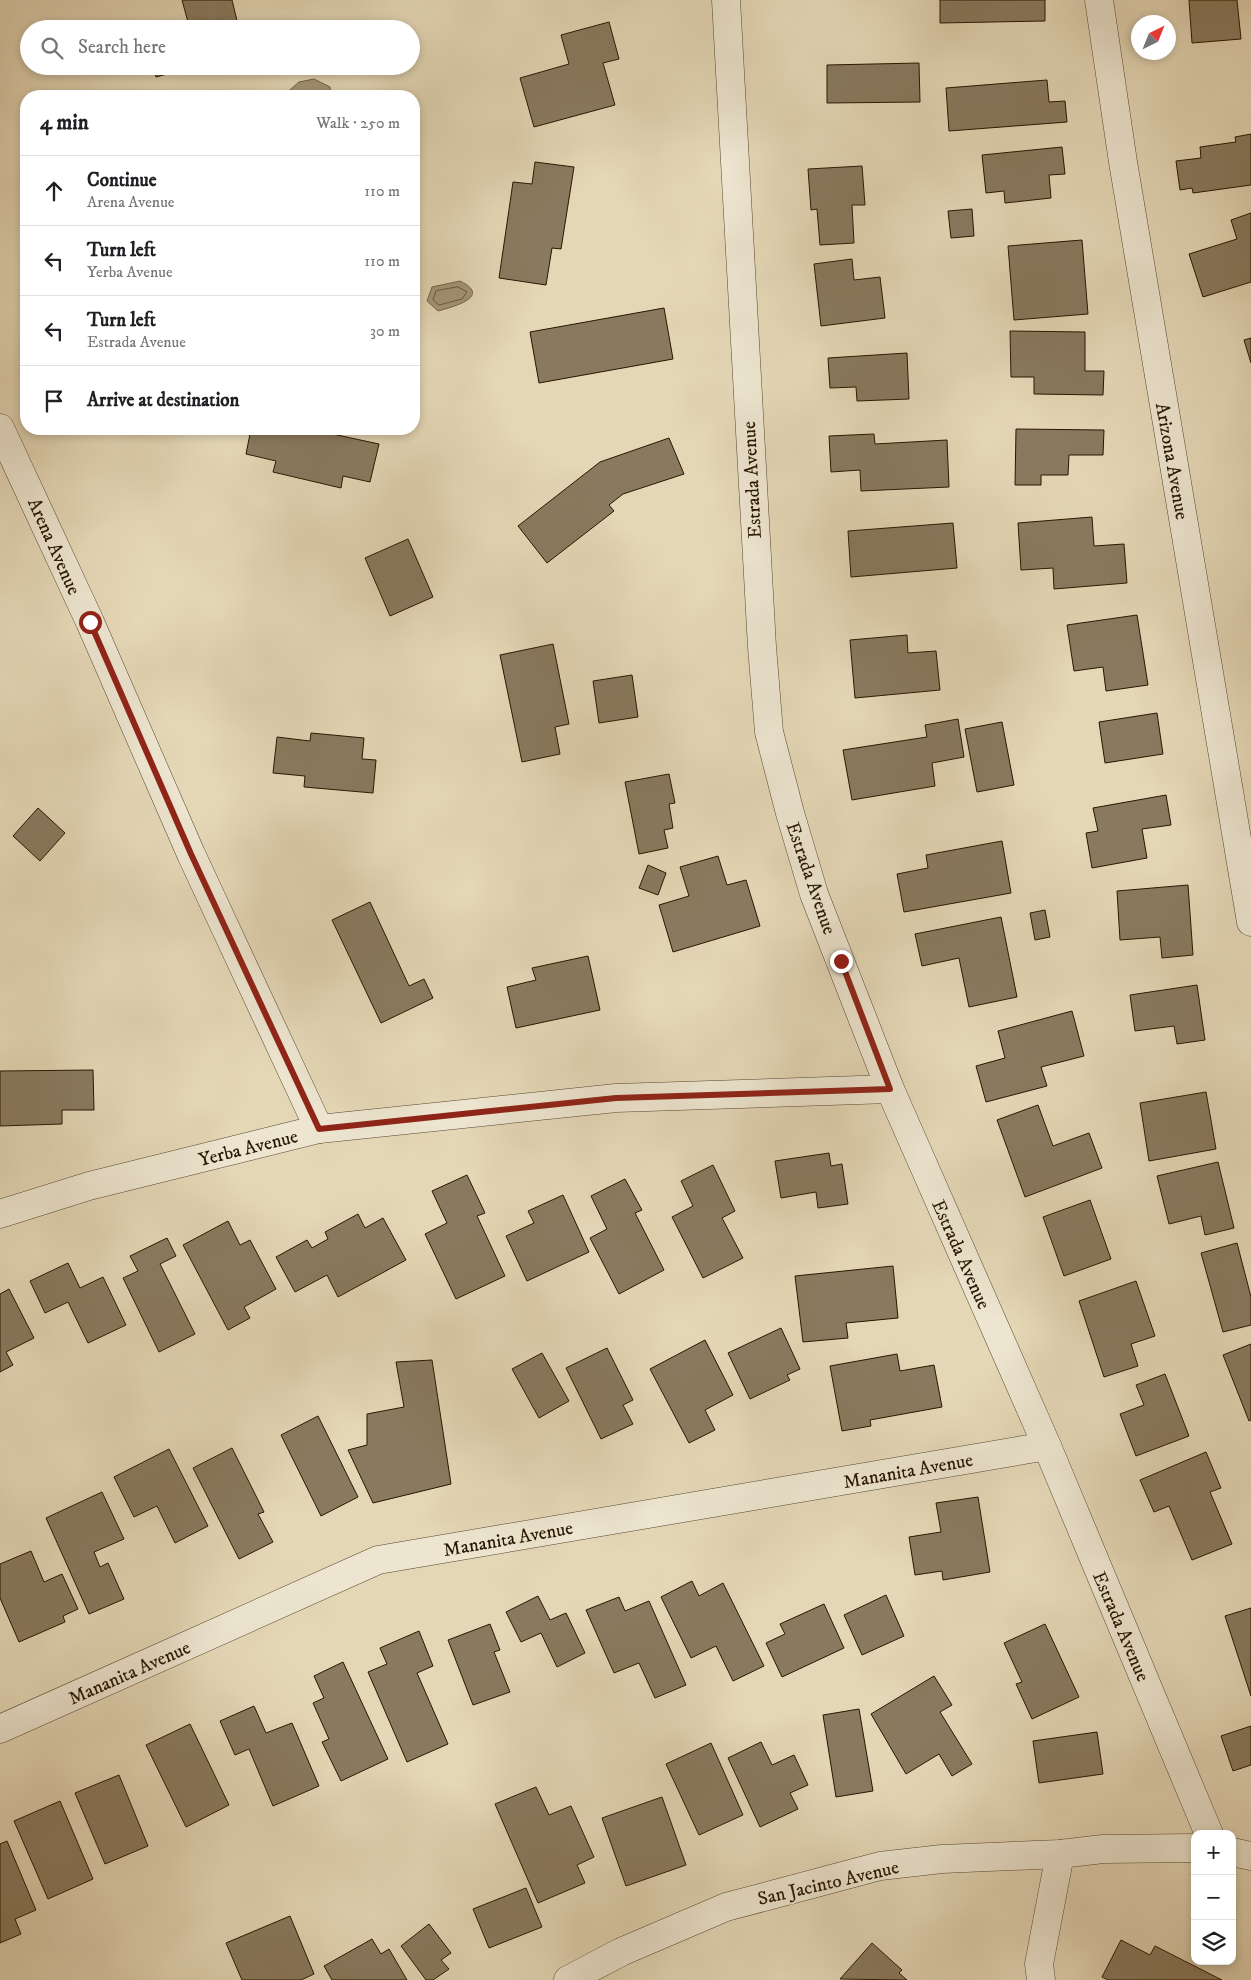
<!DOCTYPE html>
<html lang="en">
<head>
<meta charset="utf-8">
<style>
  body { margin:0; font-family:"IM FELL DW Pica",serif; background:#f2f2f2; color:#202124 }
  .controls { position:absolute; right:15px; bottom:15px; display:grid; overflow:hidden; border-radius:10px; box-shadow:0 2px 8px #0003 }
  .controls button { width:45px; height:45px; display:grid; place-items:center; padding:0; border:0; border-bottom:1px solid #e0e0e0; background:#fff; color:#202124; font:25px sans-serif }
  .compass { position:absolute; left:1131px; top:15px; width:45px; height:45px; border-radius:50%; background:#fff; box-shadow:0 2px 8px #0003; rotate:43deg }
  .stop { position:absolute; width:15px; height:15px; margin:-11px; border:4px solid #8f2418; border-radius:50%; background:#fff }
  .stop.end { background:#8f2418; border-color:#fff; box-shadow:0 1px 5px #0008 }
  .list { margin:0; padding:0; list-style:none }
  h2 { display:flex; justify-content:space-between; align-items:center; height:65px; margin:0; padding:0 20px; font-size:21px }
  h2 small { font-size:16px; font-weight:400; color:#757577 }
  .list li { display:grid; grid-template-columns:32px 1fr auto; gap:15px; align-items:center; box-sizing:border-box; height:70px; padding:0 20px; border-top:1px solid #e0e0e0 }
  .list b { display:block; font-size:19px; white-space:nowrap }
  .list p { margin:0; font-size:16px; white-space:nowrap; color:#757577 }
  .list em { font-size:16px; font-style:normal; color:#757577 }
  .icon { flex:none; width:28px; height:28px; fill:none; stroke:currentColor; stroke-width:2; stroke-linecap:round; stroke-linejoin:round }
  .map { position:relative; flex:none; width:1251px; height:1980px; overflow:hidden }
  .search { position:absolute; background:#fff; box-shadow:0 2px 8px #0003; left:20px; top:20px; width:400px; height:55px; display:flex; align-items:center; gap:12px; box-sizing:border-box; padding:0 18px; border-radius:28px; color:#757577; font-size:19px }
  .panel { position:absolute; background:#fff; box-shadow:0 2px 8px #0003; left:20px; top:90px; width:400px; height:345px; border-radius:20px }
  .map>svg:first-child { display:block }
</style>
</head>
<body>
<div class="map">
<svg width="1251" height="1980" viewBox="0 0 1251 1980">
  <rect width="100%" height="100%" fill="#e4d7b6"/>
  <filter id="stains"><feTurbulence type="fractalNoise" baseFrequency=".004" numOctaves="4"/><feColorMatrix values="0 0 0 0 .2 0 0 0 0 .09 0 0 0 0 .02 0 0 0 .5 -.17"/></filter>
  <radialGradient id="worn" r=".72"><stop offset=".6" stop-color="#630" stop-opacity="0"/><stop offset="1" stop-color="#630" stop-opacity=".3"/></radialGradient>
  <!-- water -->
  <g fill="#a49578" stroke="#726248">
    <polygon points="314,79 330,87 331,96 283,96 299,82"/>
    <path d="M 460,281 C 493,297 452,307 438,311 L 427,301 L 432,287 Z"/>
  </g>
  <g fill="none" stroke-linecap="round" stroke-linejoin="round">
    <!-- shore -->
    <polygon stroke="#66563c" stroke-width="1" points="458,287 467,292 462,299 439,305 433,300 436,291"/>
  </g>
  <!-- building -->
  <g fill="#897a5f" stroke="#271600">
    <polygon points="182,0 232,0 239,29 165,29 188,22"/>
    <polygon points="940,0 1045,0 1045,21 940,23"/>
    <polygon points="1189,0 1237,0 1241,39 1192,43"/>
    <polygon points="609,22 619,59 603,63 615,105 534,127 520,78 569,64 561,35"/>
    <polygon points="919,63 920,102 827,103 827,65"/>
    <polygon points="153,66 196,66 156,77"/>
    <polygon points="1047,80 1049,102 1065,101 1067,122 949,131 946,88"/>
    <polygon points="1251,134 1251,185 1193,193 1192,188 1180,190 1176,161 1201,158 1200,147 1236,142 1235,137"/>
    <polygon points="1062,147 1065,174 1049,175 1051,198 1005,203 1004,191 986,193 982,155"/>
    <polygon points="535,162 574,167 561,249 552,248 546,285 499,278 513,182 532,184"/>
    <polygon points="862,166 865,205 852,205 854,243 820,245 817,209 811,210 808,169"/>
    <polygon points="972,209 974,236 951,238 948,211"/>
    <polygon points="1251,213 1251,282 1203,297 1189,254 1237,239 1231,220"/>
    <polygon points="1082,240 1088,314 1014,320 1008,246"/>
    <polygon points="852,259 854,280 880,277 885,318 821,326 814,264"/>
    <polygon points="664,308 673,359 539,383 530,332"/>
    <polygon points="1010,331 1085,332 1085,371 1104,371 1103,395 1034,394 1034,377 1011,377"/>
    <polygon points="1251,338 1251,363 1244,340"/>
    <polygon points="907,353 909,399 857,401 856,387 830,388 828,358"/>
    <polygon points="251,429 309,429 379,444 370,482 343,476 341,488 273,472 276,461 246,454"/>
    <polygon points="1016,429 1104,430 1103,455 1069,455 1068,475 1041,475 1041,485 1015,485"/>
    <polygon points="874,434 875,444 947,440 949,487 861,491 860,470 831,472 829,436"/>
    <polygon points="669,438 684,474 623,494 609,505 614,511 547,563 518,526 600,462"/>
    <polygon points="1092,517 1094,546 1124,544 1127,583 1054,589 1053,568 1021,570 1018,523"/>
    <polygon points="953,523 957,568 851,577 848,531"/>
    <polygon points="408,539 433,597 390,616 365,558"/>
    <polygon points="1137,615 1148,685 1106,691 1103,667 1074,671 1067,625"/>
    <polygon points="907,635 908,653 936,651 940,690 855,698 850,640"/>
    <polygon points="553,644 569,724 555,727 560,754 522,762 500,655"/>
    <polygon points="632,675 638,717 599,723 593,681"/>
    <polygon points="1157,713 1163,754 1105,763 1099,722"/>
    <polygon points="958,719 964,757 932,763 935,786 852,800 843,750 927,737 925,725"/>
    <polygon points="1002,722 1014,785 977,792 965,729"/>
    <polygon points="311,733 364,738 362,759 376,760 373,793 304,787 305,776 273,773 277,737 310,741"/>
    <polygon points="669,774 675,803 669,804 673,828 664,830 668,848 639,854 625,782"/>
    <polygon points="1166,795 1171,825 1142,829 1147,858 1092,868 1086,833 1098,831 1093,808"/>
    <polygon points="38,808 65,833 40,861 13,836"/>
    <polygon points="1002,841 1011,893 904,912 897,874 928,868 926,855"/>
    <polygon points="718,856 727,885 746,880 760,926 673,952 659,905 689,896 680,867"/>
    <polygon points="648,865 666,873 658,895 639,888"/>
    <polygon points="1188,885 1193,955 1162,958 1160,937 1120,940 1117,891"/>
    <polygon points="370,902 409,986 424,979 433,998 381,1023 332,920"/>
    <polygon points="1045,910 1050,937 1035,940 1030,913"/>
    <polygon points="1001,917 1017,997 969,1007 959,958 922,966 915,934"/>
    <polygon points="588,956 600,1010 516,1028 507,987 536,980 532,968"/>
    <polygon points="1197,985 1205,1040 1177,1044 1174,1026 1135,1031 1130,995"/>
    <polygon points="1072,1011 1084,1056 1041,1067 1047,1086 986,1102 976,1066 1005,1058 998,1031"/>
    <polygon points="93,1070 94,1110 62,1110 62,1124 0,1126 0,1071"/>
    <polygon points="1206,1092 1216,1149 1149,1161 1140,1103"/>
    <polygon points="1038,1105 1053,1146 1089,1133 1102,1168 1025,1197 997,1120"/>
    <polygon points="829,1153 831,1166 842,1164 848,1204 818,1208 816,1192 781,1198 775,1161"/>
    <polygon points="1218,1162 1234,1228 1205,1235 1201,1216 1169,1224 1157,1176"/>
    <polygon points="713,1165 735,1211 722,1218 743,1258 703,1278 672,1217 693,1206 681,1181"/>
    <polygon points="467,1175 485,1213 477,1216 505,1276 456,1299 425,1234 447,1223 432,1191"/>
    <polygon points="625,1179 642,1210 635,1213 664,1270 619,1294 590,1238 607,1229 591,1196"/>
    <polygon points="563,1195 589,1252 527,1281 506,1236 534,1223 528,1211"/>
    <polygon points="1090,1200 1111,1259 1064,1276 1043,1217"/>
    <polygon points="358,1214 365,1228 383,1218 406,1260 338,1297 327,1275 295,1292 276,1257 307,1240 312,1248 328,1239 325,1232"/>
    <polygon points="228,1221 240,1245 250,1240 276,1289 244,1307 250,1318 228,1330 183,1245"/>
    <polygon points="167,1238 176,1256 160,1264 195,1334 159,1352 123,1278 138,1271 130,1256"/>
    <polygon points="1237,1243 1251,1297 1251,1325 1223,1332 1201,1253"/>
    <polygon points="68,1263 80,1288 103,1277 126,1325 88,1343 68,1302 45,1313 30,1281"/>
    <polygon points="893,1266 898,1318 846,1323 848,1338 803,1342 795,1276"/>
    <polygon points="1136,1281 1155,1336 1131,1344 1138,1366 1104,1377 1079,1301"/>
    <polygon points="9,1289 34,1338 6,1352 13,1365 0,1372 0,1294"/>
    <polygon points="781,1328 800,1369 787,1375 790,1380 750,1399 728,1353"/>
    <polygon points="705,1340 733,1395 705,1410 715,1430 689,1443 650,1369"/>
    <polygon points="1251,1344 1251,1420 1249,1421 1223,1355"/>
    <polygon points="607,1348 633,1400 623,1405 633,1424 601,1439 566,1368"/>
    <polygon points="542,1353 569,1401 539,1418 512,1369"/>
    <polygon points="897,1354 900,1371 934,1365 942,1407 870,1420 871,1426 842,1431 830,1366"/>
    <polygon points="432,1360 451,1484 373,1503 348,1450 367,1445 367,1414 404,1407 396,1362"/>
    <polygon points="1165,1374 1189,1436 1136,1456 1120,1414 1144,1405 1136,1385"/>
    <polygon points="318,1416 358,1497 321,1516 281,1435"/>
    <polygon points="232,1448 264,1512 258,1514 273,1542 239,1559 193,1468"/>
    <polygon points="169,1449 208,1526 175,1543 157,1506 134,1517 114,1477"/>
    <polygon points="1206,1452 1221,1488 1210,1492 1232,1544 1192,1560 1169,1506 1154,1512 1140,1480"/>
    <polygon points="102,1492 124,1539 94,1552 100,1567 108,1563 124,1599 89,1614 46,1518"/>
    <polygon points="978,1497 990,1572 943,1580 942,1571 915,1575 909,1537 941,1532 936,1503"/>
    <polygon points="31,1551 44,1582 62,1574 78,1609 63,1616 65,1622 19,1642 0,1598 0,1564"/>
    <polygon points="692,1581 699,1596 723,1583 764,1666 733,1681 716,1646 691,1658 661,1597"/>
    <polygon points="886,1595 904,1636 862,1655 844,1615"/>
    <polygon points="538,1596 550,1620 566,1613 585,1653 557,1667 541,1633 521,1642 506,1612"/>
    <polygon points="619,1597 625,1611 649,1601 686,1685 655,1698 639,1663 614,1673 586,1610"/>
    <polygon points="824,1604 844,1648 782,1677 766,1643 785,1634 780,1624"/>
    <polygon points="1251,1608 1251,1696 1225,1616"/>
    <polygon points="490,1624 500,1650 494,1652 510,1692 473,1705 448,1640"/>
    <polygon points="1045,1624 1079,1697 1032,1719 1016,1684 1022,1682 1004,1643"/>
    <polygon points="419,1631 433,1666 417,1673 448,1744 407,1762 368,1672 387,1664 380,1648"/>
    <polygon points="343,1662 388,1759 341,1781 322,1742 329,1739 313,1703 324,1698 314,1676"/>
    <polygon points="934,1676 952,1705 940,1712 972,1764 952,1776 939,1754 906,1774 871,1714"/>
    <polygon points="254,1706 266,1733 292,1723 319,1786 273,1806 249,1749 235,1755 220,1721"/>
    <polygon points="859,1709 873,1791 836,1797 823,1715"/>
    <polygon points="190,1724 229,1805 186,1827 146,1745"/>
    <polygon points="1251,1726 1251,1765 1233,1771 1221,1736"/>
    <polygon points="1097,1732 1103,1774 1039,1783 1033,1741"/>
    <polygon points="761,1742 772,1765 794,1755 808,1785 790,1793 798,1809 760,1827 728,1758"/>
    <polygon points="711,1743 743,1815 699,1835 666,1764"/>
    <polygon points="119,1775 148,1846 105,1864 75,1793"/>
    <polygon points="536,1787 549,1815 571,1806 594,1857 577,1865 585,1883 538,1903 495,1804"/>
    <polygon points="662,1797 686,1865 626,1886 602,1818"/>
    <polygon points="60,1801 93,1879 48,1899 14,1821"/>
    <polygon points="7,1841 36,1910 15,1919 21,1934 0,1943 0,1844"/>
    <polygon points="526,1888 542,1927 489,1948 473,1909"/>
    <polygon points="290,1916 314,1974 301,1980 242,1980 226,1943"/>
    <polygon points="429,1924 451,1953 441,1960 449,1969 433,1980 426,1980 401,1946"/>
    <polygon points="372,1939 381,1954 389,1949 407,1980 332,1980 324,1966"/>
    <polygon points="1121,1940 1150,1955 1155,1946 1222,1980 1108,1980 1102,1977"/>
    <polygon points="872,1943 902,1970 899,1973 907,1980 840,1979"/>
  </g>
  <g fill="none" stroke-linecap="round" stroke-linejoin="round">
    <!-- minor casing -->
    <g stroke="#56462e" stroke-width="29">
      <g id="minor">
        <polyline points="726,0 762,647 769,732 790,813 814,894 890,1089 1047,1446 1209,1834"/>
        <polyline points="1099,0 1123,162 1251,922"/>
        <polyline points="0,428 90,622 191,854 319,1129"/>
        <polyline points="0,1214 89,1186 319,1129 616,1098 890,1089"/>
        <polyline points="0,1729 378,1560 1047,1446"/>
        <polyline points="1232,1852 1251,1856"/>
        <polyline points="568,1980 621,1952 726,1907 880,1866 942,1859 1060,1854 1103,1849 1195,1848"/>
        <polyline points="1041,1980 1039,1964 1060,1854"/>
      </g>
    </g>
    <!-- minor -->
    <use href="#minor" stroke="#ede5d0" stroke-width="28"/>
  </g>
  <g fill="none" stroke-linecap="round" stroke-linejoin="round">
    <!-- route -->
    <polyline stroke="#8f2418" stroke-width="6" points="90,622 191,854 319,1129 616,1098 890,1089 841,961"/>
  </g>
  <g text-anchor="middle" stroke-width="4" stroke-linejoin="round" paint-order="stroke">
    <!-- street labels -->
    <g font-size="19" fill="#271600" stroke="#ede5d0">
      <text transform="translate(1173 461) rotate(80)" y="7">Arizona Avenue</text>
      <text transform="translate(751 480) rotate(-93)" y="7">Estrada Avenue</text>
      <text transform="translate(55 546) rotate(66)" y="7">Arena Avenue</text>
      <text transform="translate(812 878) rotate(71)" y="7">Estrada Avenue</text>
      <text transform="translate(248 1147) rotate(-14)" y="7">Yerba Avenue</text>
      <text transform="translate(962 1254) rotate(66)" y="7">Estrada Avenue</text>
      <text transform="translate(908 1470) rotate(-10)" y="7">Mananita Avenue</text>
      <text transform="translate(508 1538) rotate(-10)" y="7">Mananita Avenue</text>
      <text transform="translate(1122 1626) rotate(67)" y="7">Estrada Avenue</text>
      <text transform="translate(129 1672) rotate(-24)" y="7">Mananita Avenue</text>
      <text transform="translate(828 1882) rotate(-13)" y="7">San Jacinto Avenue</text>
    </g>
  </g>
  <rect width="100%" height="100%" filter="url(#stains)"/>
  <rect width="100%" height="100%" fill="url(#worn)"/>
</svg>
<div class="controls">
<button>+</button>
<button>−</button>
<button><svg class="icon" aria-label="layers" viewBox="0 0 24 24"><path d="M12 4l9 5-9 5-9-5zM3 14l9 5 9-5"/></svg></button>
</div>
<svg class="compass" viewBox="-18 -18 36 36"><path d="M0-13l5 13h-10z" fill="#e53935"/><path d="M0 13l5-13h-10z" fill="#757577"/></svg>
<div class="stop" style="left:90px;top:622px"></div>
<div class="stop end" style="left:841px;top:961px"></div>
<div class="search"><svg class="icon" aria-label="search" viewBox="0 0 24 24"><circle cx="10" cy="10" r="6"/><path d="M15 15l6 6"/></svg>Search here</div>
<section class="panel">
<h2>4 min<small>Walk · 250 m</small></h2>
<ul class="list">
<li><svg class="icon" aria-label="ahead" viewBox="0 0 24 24"><path d="M12 20V5M6 11l6-6 6 6"/></svg><div><b>Continue</b><p>Arena Avenue</p></div><em>110 m</em></li>
<li><svg class="icon" aria-label="left" viewBox="0 0 24 24"><path d="M17 20v-9H6M10 6l-5 5 5 5"/></svg><div><b>Turn left</b><p>Yerba Avenue</p></div><em>110 m</em></li>
<li><svg class="icon" aria-label="left" viewBox="0 0 24 24"><path d="M17 20v-9H6M10 6l-5 5 5 5"/></svg><div><b>Turn left</b><p>Estrada Avenue</p></div><em>30 m</em></li>
<li><svg class="icon" aria-label="arrive" viewBox="0 0 24 24"><path d="M6 21V4h12l-3 4 3 4H6"/></svg><div><b>Arrive at destination</b></div></li>
</ul>
</section>
</div>
</body>
</html>
